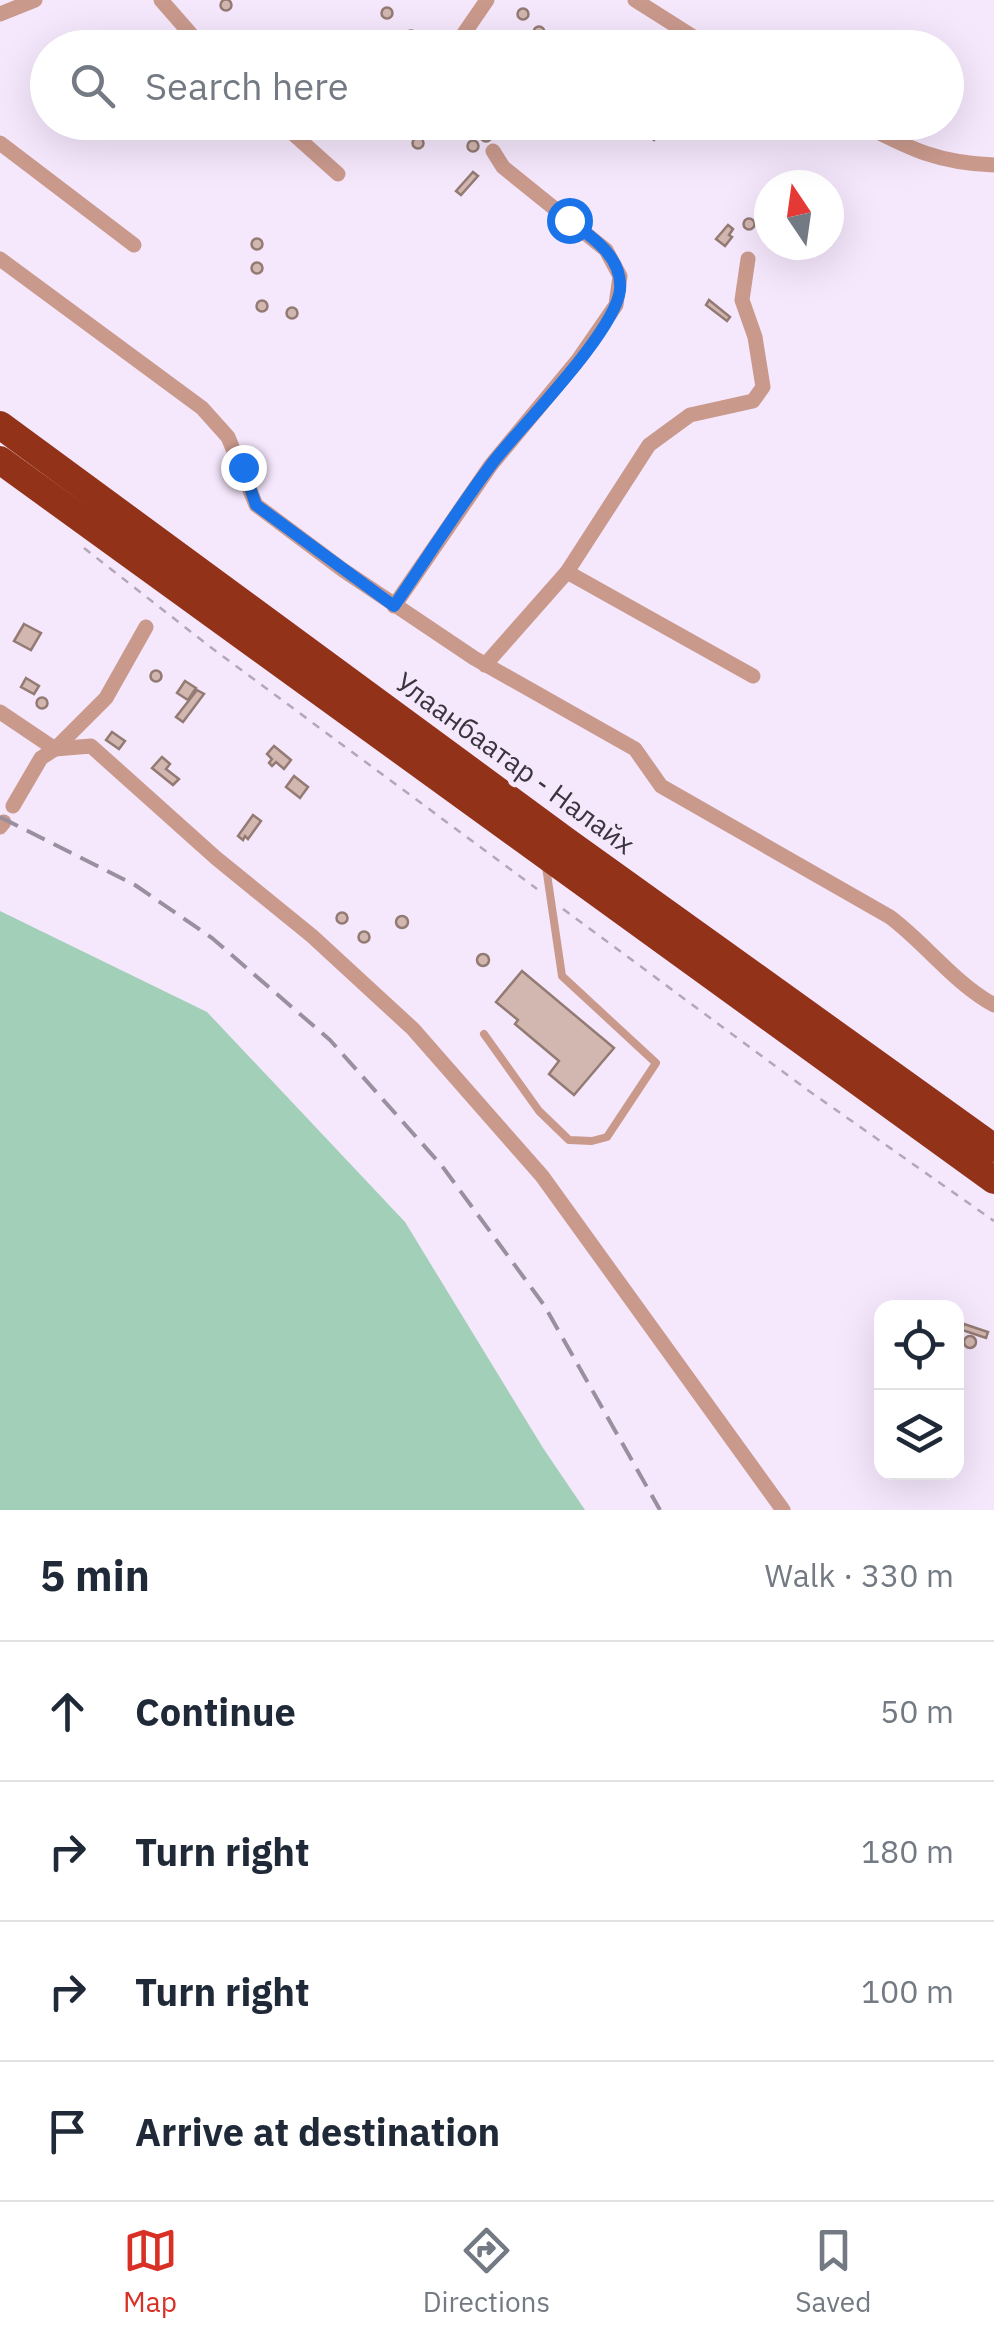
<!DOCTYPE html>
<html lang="en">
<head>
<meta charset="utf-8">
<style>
  body { margin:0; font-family:"IBM Plex Sans",sans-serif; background:#f6f6f7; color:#1f2937 }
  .controls { position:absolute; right:30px; bottom:30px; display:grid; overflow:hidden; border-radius:20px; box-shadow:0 10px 40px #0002 }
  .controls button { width:90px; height:90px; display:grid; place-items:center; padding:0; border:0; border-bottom:2px solid #e0e1e3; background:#fff; color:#1f2937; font:50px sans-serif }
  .compass { position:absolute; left:754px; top:170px; width:90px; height:90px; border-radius:50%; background:#fff; box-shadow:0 10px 40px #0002; rotate:347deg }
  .stop { position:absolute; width:30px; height:30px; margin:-22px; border:8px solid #1a73e8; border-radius:50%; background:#fff }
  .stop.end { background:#1a73e8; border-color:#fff; box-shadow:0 2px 10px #0008 }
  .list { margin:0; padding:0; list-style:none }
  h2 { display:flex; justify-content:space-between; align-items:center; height:130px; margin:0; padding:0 40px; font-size:42px }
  h2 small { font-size:32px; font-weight:400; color:#747a83 }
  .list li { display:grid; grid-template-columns:65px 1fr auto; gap:30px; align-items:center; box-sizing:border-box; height:140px; padding:0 40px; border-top:2px solid #e0e1e3 }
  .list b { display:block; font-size:38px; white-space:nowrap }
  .list em { font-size:32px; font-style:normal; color:#747a83 }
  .icon { flex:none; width:55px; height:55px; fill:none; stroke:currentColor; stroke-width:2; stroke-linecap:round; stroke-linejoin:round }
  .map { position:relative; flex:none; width:994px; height:1510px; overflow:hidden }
  .search { position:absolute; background:#fff; box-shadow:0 10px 40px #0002; left:30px; right:30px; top:30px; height:110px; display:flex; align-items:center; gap:25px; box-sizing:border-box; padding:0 35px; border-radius:55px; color:#747a83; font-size:38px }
  .sheet { height:690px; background:#fff }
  nav { display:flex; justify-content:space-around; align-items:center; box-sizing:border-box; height:140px; border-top:2px solid #e0e1e3; background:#fff; font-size:28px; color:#747a83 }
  nav a { display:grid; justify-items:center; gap:5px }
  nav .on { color:#d93025 }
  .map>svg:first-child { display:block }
</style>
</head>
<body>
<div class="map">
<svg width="994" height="1510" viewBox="0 0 994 1510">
  <rect width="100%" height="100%" fill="#f5e7fc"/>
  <!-- green -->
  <polygon fill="#a1cfb7" points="0,911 207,1012 405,1222 543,1448 585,1510 0,1510"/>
  <!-- building -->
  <g fill="#d2b7b0" stroke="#937a73" stroke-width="2.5">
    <circle cx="226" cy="5" r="5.5"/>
    <circle cx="387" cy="13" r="5.5"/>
    <circle cx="523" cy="14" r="5.5"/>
    <circle cx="539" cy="32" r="5.5"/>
    <circle cx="411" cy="36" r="5.5"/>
    <polygon points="563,34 573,45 550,48"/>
    <polygon points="658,125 663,130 654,140 648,135"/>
    <circle cx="486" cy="136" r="5.5"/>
    <circle cx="418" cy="143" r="5.5"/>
    <circle cx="473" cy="146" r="5.5"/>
    <polygon points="473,172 478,176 461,195 456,191"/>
    <circle cx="749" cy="224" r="5.5"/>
    <polygon points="728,225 733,229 729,235 732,237 725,246 716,239"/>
    <circle cx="257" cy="244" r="5.5"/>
    <circle cx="257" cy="268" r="5.5"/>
    <polygon points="709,300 730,317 727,321 706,305"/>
    <circle cx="262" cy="306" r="5.5"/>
    <circle cx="292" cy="313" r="5.5"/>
    <polygon points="24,624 41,633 31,650 14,641"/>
    <circle cx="156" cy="676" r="5.5"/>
    <polygon points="26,678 39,686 34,694 21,687"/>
    <polygon points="185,681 196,688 188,700 177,693"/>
    <polygon points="197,690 204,694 183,722 176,717"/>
    <circle cx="42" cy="703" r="5.5"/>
    <polygon points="112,732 125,741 119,749 106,740"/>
    <polygon points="274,746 291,760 284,769 276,762 272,766 269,763 272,759 267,754"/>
    <polygon points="162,757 170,764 166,769 179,779 173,785 152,768"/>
    <polygon points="294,776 308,787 300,798 286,787"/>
    <polygon points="253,815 261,821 248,839 245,836 243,840 238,836"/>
    <circle cx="342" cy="918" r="5.5"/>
    <circle cx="402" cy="922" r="6"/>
    <circle cx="364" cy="937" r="5.5"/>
    <circle cx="483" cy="960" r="6"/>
    <polygon points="522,971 614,1048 574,1095 549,1074 559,1061 515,1024 518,1020 496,1002"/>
    <polygon points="964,1324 988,1332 986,1338 962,1330"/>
    <circle cx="970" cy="1342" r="6"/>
  </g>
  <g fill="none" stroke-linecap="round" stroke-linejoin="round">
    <!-- path -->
    <g stroke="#b2a7b8" stroke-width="2.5" stroke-dasharray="8 8" stroke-linecap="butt">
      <polyline points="84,548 209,646 537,889"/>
      <polyline points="563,909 809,1091 994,1221"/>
    </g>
    <!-- lane -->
    <polyline stroke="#c9998c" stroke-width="8" points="484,1034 539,1111 569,1140 592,1141 607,1137 656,1063 562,976 546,867"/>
    <!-- street -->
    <g stroke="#c9998c" stroke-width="15">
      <polyline points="161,0 203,48"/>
      <polyline points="635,0 711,48"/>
      <polyline points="0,14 35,0"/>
      <polyline points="454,48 487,0"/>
      <polyline points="280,122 338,174"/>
      <path d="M 858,122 C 909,148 936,163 994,165"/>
      <polyline points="0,143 134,245"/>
      <path d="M 0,259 L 202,408 L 228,437 L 256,505 L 343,570 L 474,658 L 635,749 L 661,786 L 890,917 C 926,944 954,983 994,1005"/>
      <polyline points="567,572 753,676"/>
      <polyline points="394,606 491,465 578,360 616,305 620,276 606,250 503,167 493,151"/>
      <polyline points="485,665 567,572 649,445 690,415 753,401 763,387 755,337 742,300 748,259"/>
      <polyline points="0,712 55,749 91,746 216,858 312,936 413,1029 542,1176 783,1510"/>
      <polyline points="13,806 41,758 55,749 106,698 146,627"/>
      <polyline points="0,827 4,822"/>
    </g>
    <!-- highway -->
    <g stroke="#923218" stroke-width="28">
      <polyline points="0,425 566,841 994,1148"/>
      <polyline points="0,460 994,1180"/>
    </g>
    <!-- rail -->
    <polyline stroke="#998f9e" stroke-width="4" stroke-dasharray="20 10" stroke-linecap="butt" points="0,817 135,885 212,938 330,1040 442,1166 544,1305 660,1510"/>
  </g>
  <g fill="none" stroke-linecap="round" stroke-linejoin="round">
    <!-- route -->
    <path stroke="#1a73e8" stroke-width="12" d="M 243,467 L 256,505 L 394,606 C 427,558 459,507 494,461 C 523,424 615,332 620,290 C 623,257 592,237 569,220"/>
  </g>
  <g text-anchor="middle" stroke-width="10" stroke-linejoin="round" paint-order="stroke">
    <!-- street labels -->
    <g font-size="28" fill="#3a343d" stroke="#f5e7fc">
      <text transform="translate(515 763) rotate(36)" y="10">Улаанбаатар - Налайх</text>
    </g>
  </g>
</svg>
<div class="controls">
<button><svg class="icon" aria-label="locate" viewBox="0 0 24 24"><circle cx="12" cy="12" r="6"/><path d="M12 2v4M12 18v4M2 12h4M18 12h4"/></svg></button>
<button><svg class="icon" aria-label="layers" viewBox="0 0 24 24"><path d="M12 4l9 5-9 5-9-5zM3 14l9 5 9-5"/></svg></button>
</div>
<svg class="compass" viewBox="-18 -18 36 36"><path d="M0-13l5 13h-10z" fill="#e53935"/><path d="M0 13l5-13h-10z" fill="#747a83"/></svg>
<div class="stop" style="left:569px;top:220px"></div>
<div class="stop end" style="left:243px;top:467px"></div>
<div class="search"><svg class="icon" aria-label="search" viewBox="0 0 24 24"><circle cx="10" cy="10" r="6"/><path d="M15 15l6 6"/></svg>Search here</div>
</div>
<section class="sheet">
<h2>5 min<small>Walk · 330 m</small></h2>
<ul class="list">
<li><svg class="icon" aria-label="ahead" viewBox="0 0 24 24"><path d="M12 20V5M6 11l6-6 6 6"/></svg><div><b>Continue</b></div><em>50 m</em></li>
<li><svg class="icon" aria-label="right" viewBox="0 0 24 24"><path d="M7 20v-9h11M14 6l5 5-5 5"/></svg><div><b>Turn right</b></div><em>180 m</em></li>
<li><svg class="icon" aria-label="right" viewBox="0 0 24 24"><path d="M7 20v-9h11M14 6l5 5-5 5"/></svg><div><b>Turn right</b></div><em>100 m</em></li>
<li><svg class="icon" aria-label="arrive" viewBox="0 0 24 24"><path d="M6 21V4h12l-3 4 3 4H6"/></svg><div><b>Arrive at destination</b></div></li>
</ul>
</section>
<nav>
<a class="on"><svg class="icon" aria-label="map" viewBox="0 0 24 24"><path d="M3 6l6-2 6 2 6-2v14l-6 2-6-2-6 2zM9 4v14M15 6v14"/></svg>Map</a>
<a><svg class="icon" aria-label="directions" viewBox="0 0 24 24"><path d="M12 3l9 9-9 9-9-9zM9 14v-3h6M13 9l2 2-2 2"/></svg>Directions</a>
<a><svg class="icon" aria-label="saved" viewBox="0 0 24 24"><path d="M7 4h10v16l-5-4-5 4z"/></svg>Saved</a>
</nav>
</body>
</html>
